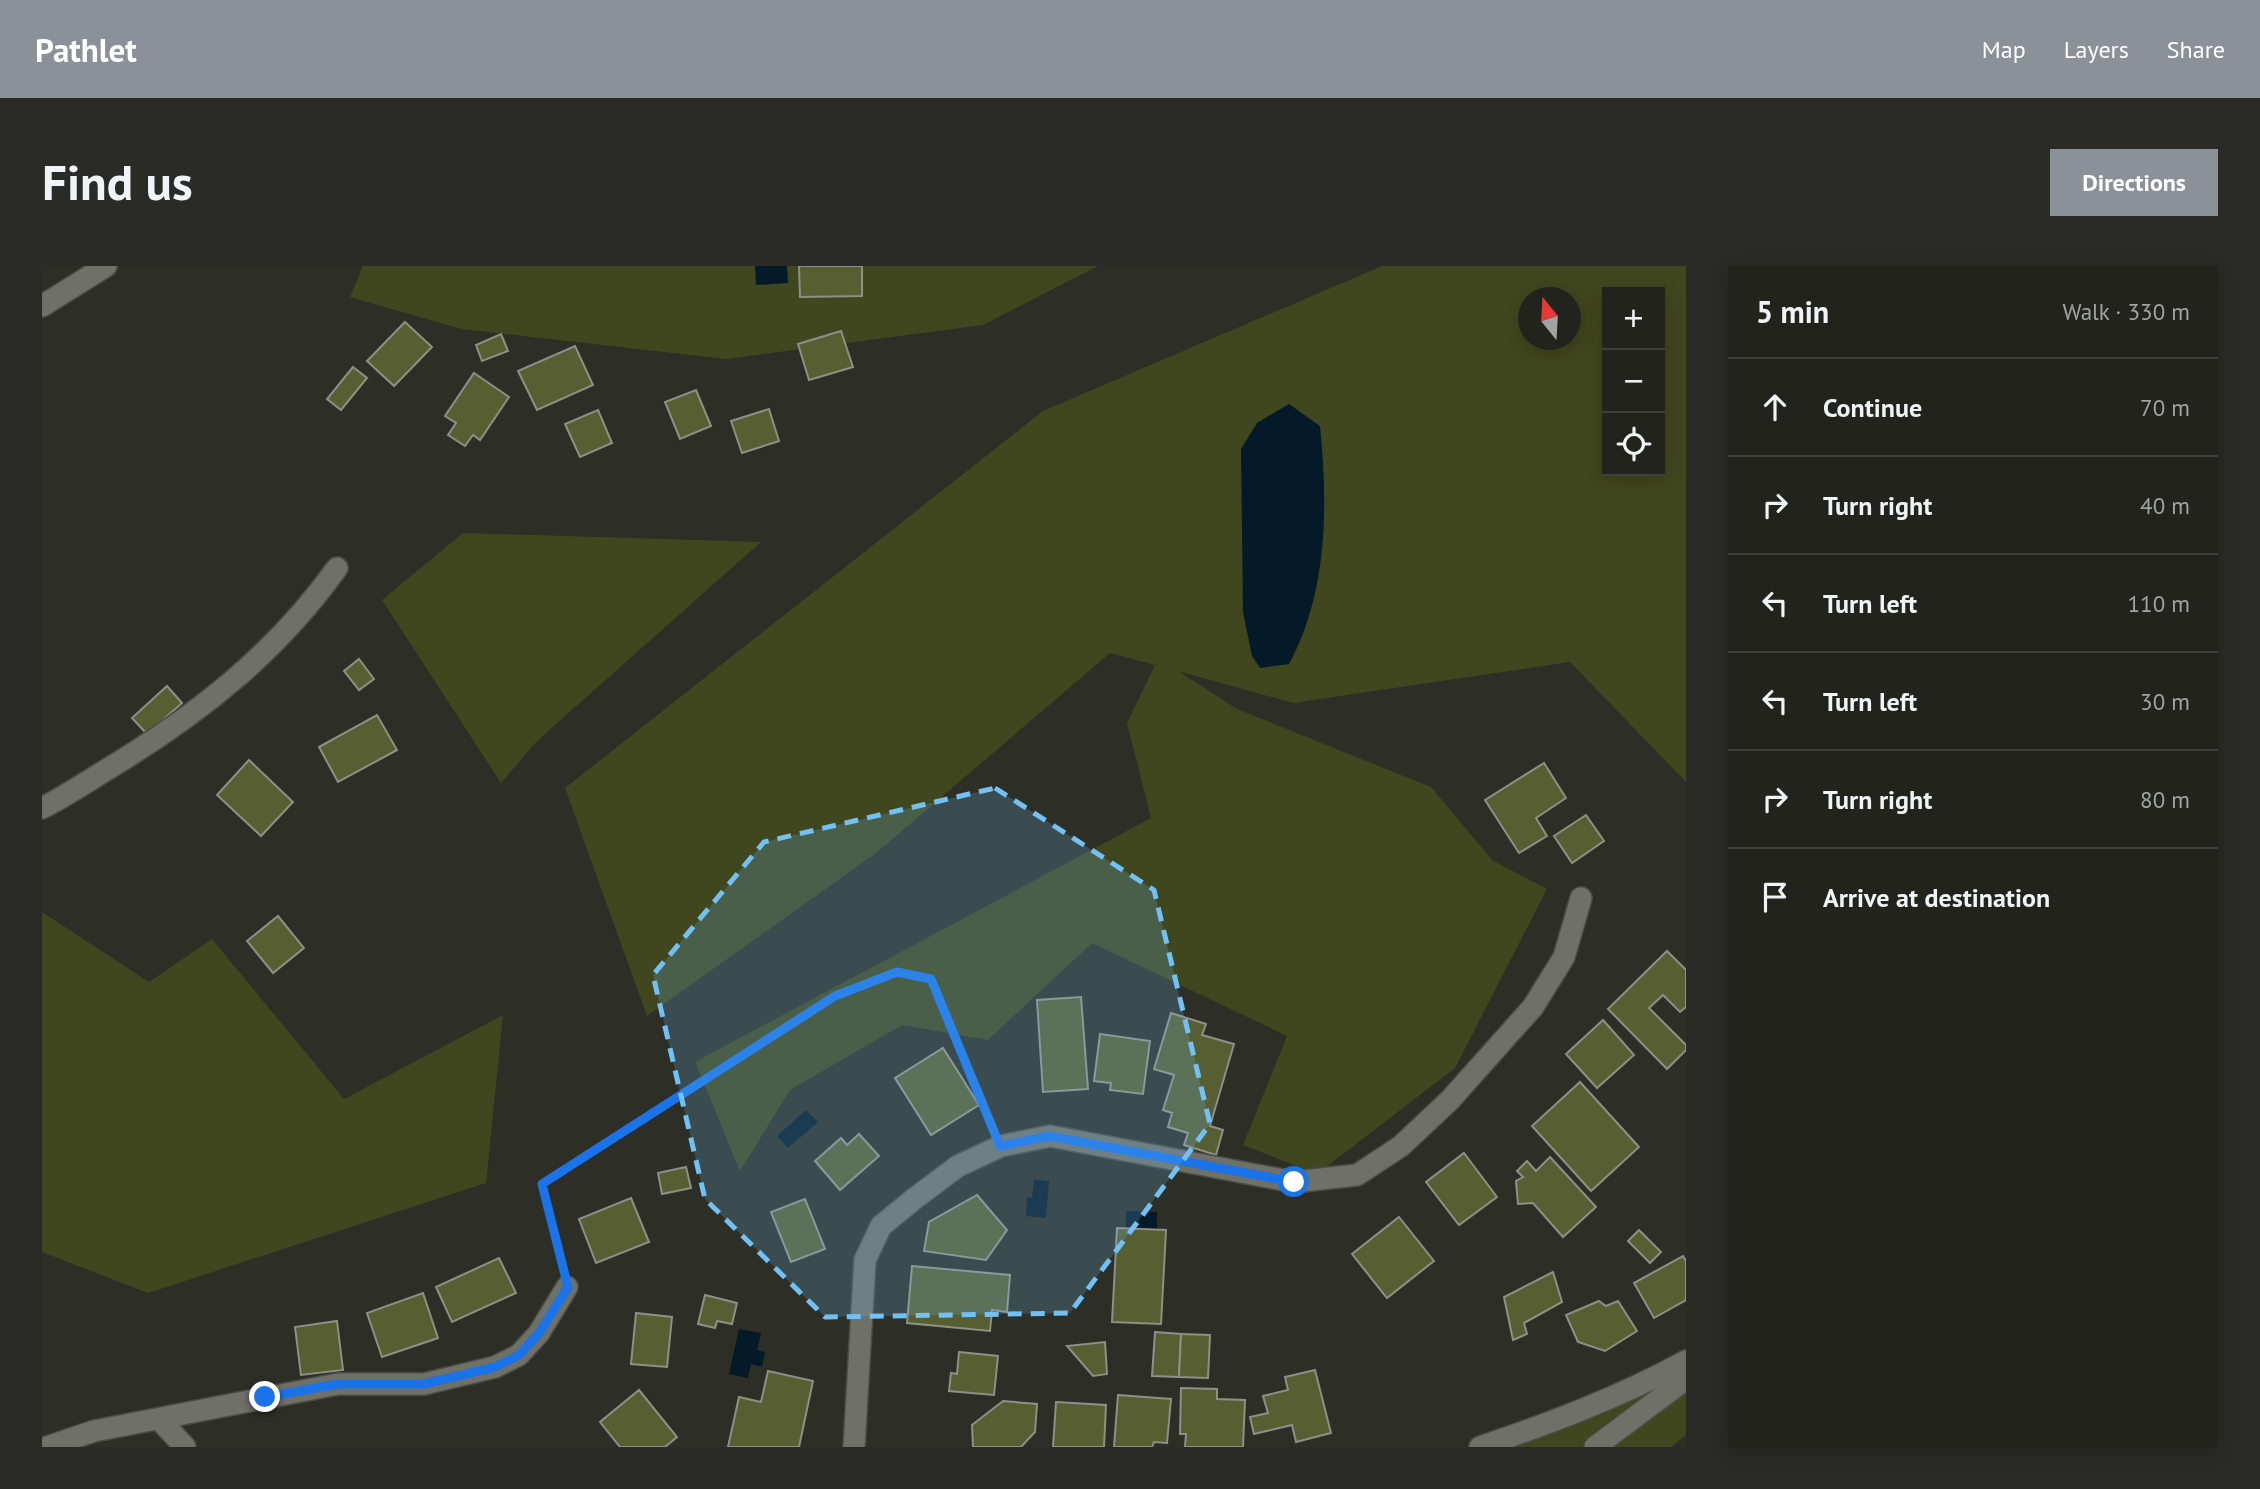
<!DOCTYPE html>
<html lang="en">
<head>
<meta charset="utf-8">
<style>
  body { margin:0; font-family:"PT Sans",sans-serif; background:#2a2b26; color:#f1f3f6 }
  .controls { position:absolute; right:21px; top:21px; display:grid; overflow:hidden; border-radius:0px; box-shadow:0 4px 18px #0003 }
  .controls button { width:63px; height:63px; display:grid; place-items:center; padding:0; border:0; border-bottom:2px solid #3f403b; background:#22231d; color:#f1f3f6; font:35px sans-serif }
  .compass { position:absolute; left:1476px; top:21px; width:63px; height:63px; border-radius:50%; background:#22231d; box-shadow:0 4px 18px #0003; rotate:342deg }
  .stop { position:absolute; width:21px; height:21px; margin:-16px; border:5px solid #1a73e8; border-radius:50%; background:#fff }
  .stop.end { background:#1a73e8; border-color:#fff; box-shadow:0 2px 7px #0008 }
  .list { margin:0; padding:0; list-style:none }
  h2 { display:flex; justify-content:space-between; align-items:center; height:91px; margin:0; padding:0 28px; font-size:30px }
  h2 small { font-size:23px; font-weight:400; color:#a2a4a4 }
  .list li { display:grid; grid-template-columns:46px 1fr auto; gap:21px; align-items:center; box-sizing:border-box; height:98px; padding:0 28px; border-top:2px solid #3f403b }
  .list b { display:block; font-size:26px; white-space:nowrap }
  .list em { font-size:23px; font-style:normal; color:#a2a4a4 }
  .icon { flex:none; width:38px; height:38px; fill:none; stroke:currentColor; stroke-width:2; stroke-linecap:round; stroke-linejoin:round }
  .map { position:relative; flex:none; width:1644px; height:1181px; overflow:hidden; border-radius:0px }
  header { display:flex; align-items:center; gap:42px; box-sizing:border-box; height:98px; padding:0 35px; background:#8c9099; color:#fff }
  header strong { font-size:33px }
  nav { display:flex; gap:38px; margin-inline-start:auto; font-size:24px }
  .intro { display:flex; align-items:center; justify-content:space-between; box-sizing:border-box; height:168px; padding:0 42px }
  h1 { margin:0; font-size:49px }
  .button { padding:18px 32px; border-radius:0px; background:#8c9099; color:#fff; font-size:24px; font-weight:700 }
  main { display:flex; gap:42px; padding:0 42px }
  aside { flex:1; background:#22231d; border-radius:0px; box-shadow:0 4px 18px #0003 }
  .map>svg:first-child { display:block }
</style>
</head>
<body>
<header>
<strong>Pathlet</strong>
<nav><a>Map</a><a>Layers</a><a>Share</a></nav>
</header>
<div class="intro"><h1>Find us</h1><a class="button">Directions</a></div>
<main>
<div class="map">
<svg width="1644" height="1181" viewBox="0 0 1644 1181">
  <rect width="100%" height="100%" fill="#2d2f27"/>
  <!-- green -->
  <g fill="#40461e" fill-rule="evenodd">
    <polygon points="321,0 1056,0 941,59 684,93 420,63 308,31"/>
    <path d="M 1340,0 L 1644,0 L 1644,516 L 1528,396 L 1251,437 L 1136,405 L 1195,443 L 1389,521 L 1450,594 L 1505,623 L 1413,802 L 1275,908 L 1201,879 L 1245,770 L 1050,677 L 946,774 L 860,759 L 748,824 L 698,905 L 653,796 L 1109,552 L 1085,457 L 1113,399 L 1068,387 L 834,587 L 605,750 L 523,522 L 1001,145 ZM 1565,26 L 1618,26 L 1618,205 L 1565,205 ZM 1486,32 L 1528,32 L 1528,74 L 1486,74 Z"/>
    <polygon points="421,267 719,276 495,475 459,517 340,334"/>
    <polygon points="0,646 107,716 170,673 302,833 461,749 444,917 106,1027 0,986"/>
    <polygon points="1612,1106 1644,1116 1644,1169 1629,1181 1459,1181"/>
  </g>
  <!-- water -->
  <g fill="#041a28">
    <polygon points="713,0 745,0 746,17 714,19"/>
    <path d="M 1247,138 L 1278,160 C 1286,239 1286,326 1247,398 L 1218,402 L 1210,390 L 1201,346 L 1199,183 L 1215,157 Z"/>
    <polygon points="764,844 776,856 746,882 735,870"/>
    <polygon points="992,914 1007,915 1004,952 984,950 985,931 990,932"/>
    <polygon points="1084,945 1115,946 1115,963 1084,962"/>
    <polygon points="697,1063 719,1067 715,1084 723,1086 720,1101 709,1098 706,1112 687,1108"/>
  </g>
  <!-- building -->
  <g fill="#575e31" stroke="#8e9088" stroke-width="2">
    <polygon points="757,0 820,0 820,30 758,31"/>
    <polygon points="363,56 390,81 352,120 325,95"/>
    <polygon points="799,65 811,101 767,114 756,78"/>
    <polygon points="459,68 466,85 440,95 434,79"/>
    <polygon points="533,80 551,119 495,144 476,105"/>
    <polygon points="311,101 325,112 299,144 285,133"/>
    <polygon points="432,107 467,131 438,174 431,169 423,180 406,169 414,157 403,150"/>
    <polygon points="654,124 669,160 638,173 623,136"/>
    <polygon points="727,143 737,175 700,187 689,155"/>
    <polygon points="556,144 570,177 538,191 523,158"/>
    <polygon points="317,393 332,413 317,424 302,405"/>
    <polygon points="125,420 140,437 105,468 90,452"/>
    <polygon points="335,449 355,484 296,516 277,481"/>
    <polygon points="207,494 251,536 219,570 175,529"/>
    <polygon points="1502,497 1524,532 1494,552 1505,570 1477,587 1443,534"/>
    <polygon points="1544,549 1562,575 1530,597 1512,570"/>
    <polygon points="236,650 262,682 231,707 205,675"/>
    <polygon points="1625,685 1644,704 1644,741 1638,746 1621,729 1607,742 1644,779 1644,784 1625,803 1566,743"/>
    <polygon points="1039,731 1046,823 1001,826 995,734"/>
    <polygon points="1129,747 1164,758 1160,769 1192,778 1168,860 1181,864 1174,889 1142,879 1146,867 1126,861 1130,847 1121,844 1132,809 1112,803"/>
    <polygon points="1561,754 1592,789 1555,822 1524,788"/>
    <polygon points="1058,768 1108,775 1101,828 1068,824 1069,817 1052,815"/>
    <polygon points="901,782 937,839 889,869 853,812"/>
    <polygon points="1538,816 1597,881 1549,925 1490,860"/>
    <polygon points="817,868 837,890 798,924 773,895 799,872 805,879"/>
    <polygon points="1422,887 1455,931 1417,959 1384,916"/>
    <polygon points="1508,891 1554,941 1521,971 1491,937 1476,938 1474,915 1481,911 1475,905 1485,895 1494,905"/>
    <polygon points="644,901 649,922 620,928 616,907"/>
    <polygon points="935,929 965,964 944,994 882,985 887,956"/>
    <polygon points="589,932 607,976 554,997 537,953"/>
    <polygon points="763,933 783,983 749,996 729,946"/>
    <polygon points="1357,951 1392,995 1345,1032 1310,988"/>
    <polygon points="1075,962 1124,964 1119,1058 1070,1056"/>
    <polygon points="1597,964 1619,986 1608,997 1586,975"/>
    <polygon points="1641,990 1644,995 1644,1034 1612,1052 1592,1017"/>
    <polygon points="457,992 474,1027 410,1056 394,1021"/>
    <polygon points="870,1000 968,1009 965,1046 950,1044 948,1065 865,1057"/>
    <polygon points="1511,1006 1520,1036 1482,1057 1485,1068 1471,1074 1462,1031"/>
    <polygon points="381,1027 396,1072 340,1091 325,1047"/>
    <polygon points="663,1029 695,1037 690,1058 675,1055 673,1062 656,1058"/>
    <polygon points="1557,1035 1564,1040 1576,1035 1595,1065 1563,1085 1536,1076 1524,1049"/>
    <polygon points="594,1047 630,1051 625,1101 589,1098"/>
    <polygon points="295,1055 301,1104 259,1109 253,1061"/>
    <polygon points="1113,1066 1139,1068 1137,1111 1110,1110"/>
    <polygon points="1139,1068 1168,1069 1166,1112 1137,1111"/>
    <polygon points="1063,1076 1065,1108 1051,1110 1025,1080"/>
    <polygon points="917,1086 956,1090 952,1129 907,1125 909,1107 915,1108"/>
    <polygon points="1273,1104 1289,1167 1254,1176 1250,1159 1212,1168 1208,1151 1226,1147 1221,1130 1246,1124 1243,1111"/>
    <polygon points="726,1105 771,1115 757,1181 686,1181 697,1131 719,1136"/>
    <polygon points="1139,1122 1175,1123 1175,1133 1203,1134 1201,1181 1143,1181 1144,1168 1138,1168"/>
    <polygon points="597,1124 635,1171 623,1181 578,1181 558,1156"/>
    <polygon points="1076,1129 1129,1133 1125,1177 1112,1176 1110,1181 1072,1181"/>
    <polygon points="961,1135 995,1138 993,1166 979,1181 931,1181 930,1159"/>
    <polygon points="1014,1136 1064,1139 1062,1181 1011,1181"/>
  </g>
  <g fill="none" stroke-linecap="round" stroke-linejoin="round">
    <!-- minor casing -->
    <g stroke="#4a4c45" stroke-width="24">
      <g id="minor">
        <path d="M 0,542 C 24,530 46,515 69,501 C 158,447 234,387 295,302"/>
        <polyline points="117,1153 143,1181"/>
        <polyline points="5,1181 52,1165 296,1118 382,1118 453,1101 477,1089 497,1067 525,1021"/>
        <polyline points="812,1181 823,994 839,960 872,933 916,900 959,880 1008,870 1252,916 1315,909 1359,880 1408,834 1491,741 1522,691 1539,632"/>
        <path d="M 1438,1181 C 1509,1157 1578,1131 1644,1095"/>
        <polyline points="1553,1181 1644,1113"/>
      </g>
    </g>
    <!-- tertiary casing -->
    <g stroke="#4a4c45" stroke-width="24">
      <polyline id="tertiary" points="0,40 64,0"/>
    </g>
    <!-- path -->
    <polyline stroke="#858780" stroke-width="4.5" stroke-dasharray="2 5" stroke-linecap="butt" points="520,998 500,918 793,730 855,706 889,713 950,860"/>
    <!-- minor -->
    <use href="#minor" stroke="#6f7068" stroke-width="21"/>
    <!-- tertiary -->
    <use href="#tertiary" stroke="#6f7068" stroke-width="21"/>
  </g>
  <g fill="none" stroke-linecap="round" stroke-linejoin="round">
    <!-- route -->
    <polyline stroke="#1a73e8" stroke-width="9" points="223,1131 296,1118 382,1118 453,1101 477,1089 497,1067 526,1021 500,918 793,730 855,706 889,713 958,880 1007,870 1252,916"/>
  </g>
  <!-- marked area -->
  <path fill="#71c1f5" fill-opacity="0.2" stroke="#71c1f5" stroke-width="5" stroke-dasharray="14 9" stroke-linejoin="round" d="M 953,522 L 1112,624 L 1168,858 L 1028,1047 L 783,1051 L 663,933 L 611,709 L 722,576 Z"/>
</svg>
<div class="controls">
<button>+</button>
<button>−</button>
<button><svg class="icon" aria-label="locate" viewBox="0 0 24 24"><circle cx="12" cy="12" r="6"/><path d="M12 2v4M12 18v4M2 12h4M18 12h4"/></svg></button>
</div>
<svg class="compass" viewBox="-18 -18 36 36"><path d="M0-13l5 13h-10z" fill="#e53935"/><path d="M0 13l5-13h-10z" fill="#a2a4a4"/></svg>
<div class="stop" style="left:1252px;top:916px"></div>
<div class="stop end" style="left:223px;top:1131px"></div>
</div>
<aside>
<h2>5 min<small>Walk · 330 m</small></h2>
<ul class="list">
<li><svg class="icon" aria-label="ahead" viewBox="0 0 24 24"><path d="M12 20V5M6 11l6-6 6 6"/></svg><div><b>Continue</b></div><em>70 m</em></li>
<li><svg class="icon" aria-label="right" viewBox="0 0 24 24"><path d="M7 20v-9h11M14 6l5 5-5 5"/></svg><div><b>Turn right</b></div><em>40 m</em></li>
<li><svg class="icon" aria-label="left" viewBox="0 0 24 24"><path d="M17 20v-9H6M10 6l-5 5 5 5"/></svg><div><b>Turn left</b></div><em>110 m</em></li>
<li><svg class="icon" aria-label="left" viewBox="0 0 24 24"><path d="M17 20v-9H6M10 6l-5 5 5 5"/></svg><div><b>Turn left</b></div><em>30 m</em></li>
<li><svg class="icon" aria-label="right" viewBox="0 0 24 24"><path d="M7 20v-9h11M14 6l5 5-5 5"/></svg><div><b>Turn right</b></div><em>80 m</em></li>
<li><svg class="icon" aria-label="arrive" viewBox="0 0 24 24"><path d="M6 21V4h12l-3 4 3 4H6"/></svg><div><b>Arrive at destination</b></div></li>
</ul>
</aside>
</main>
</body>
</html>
